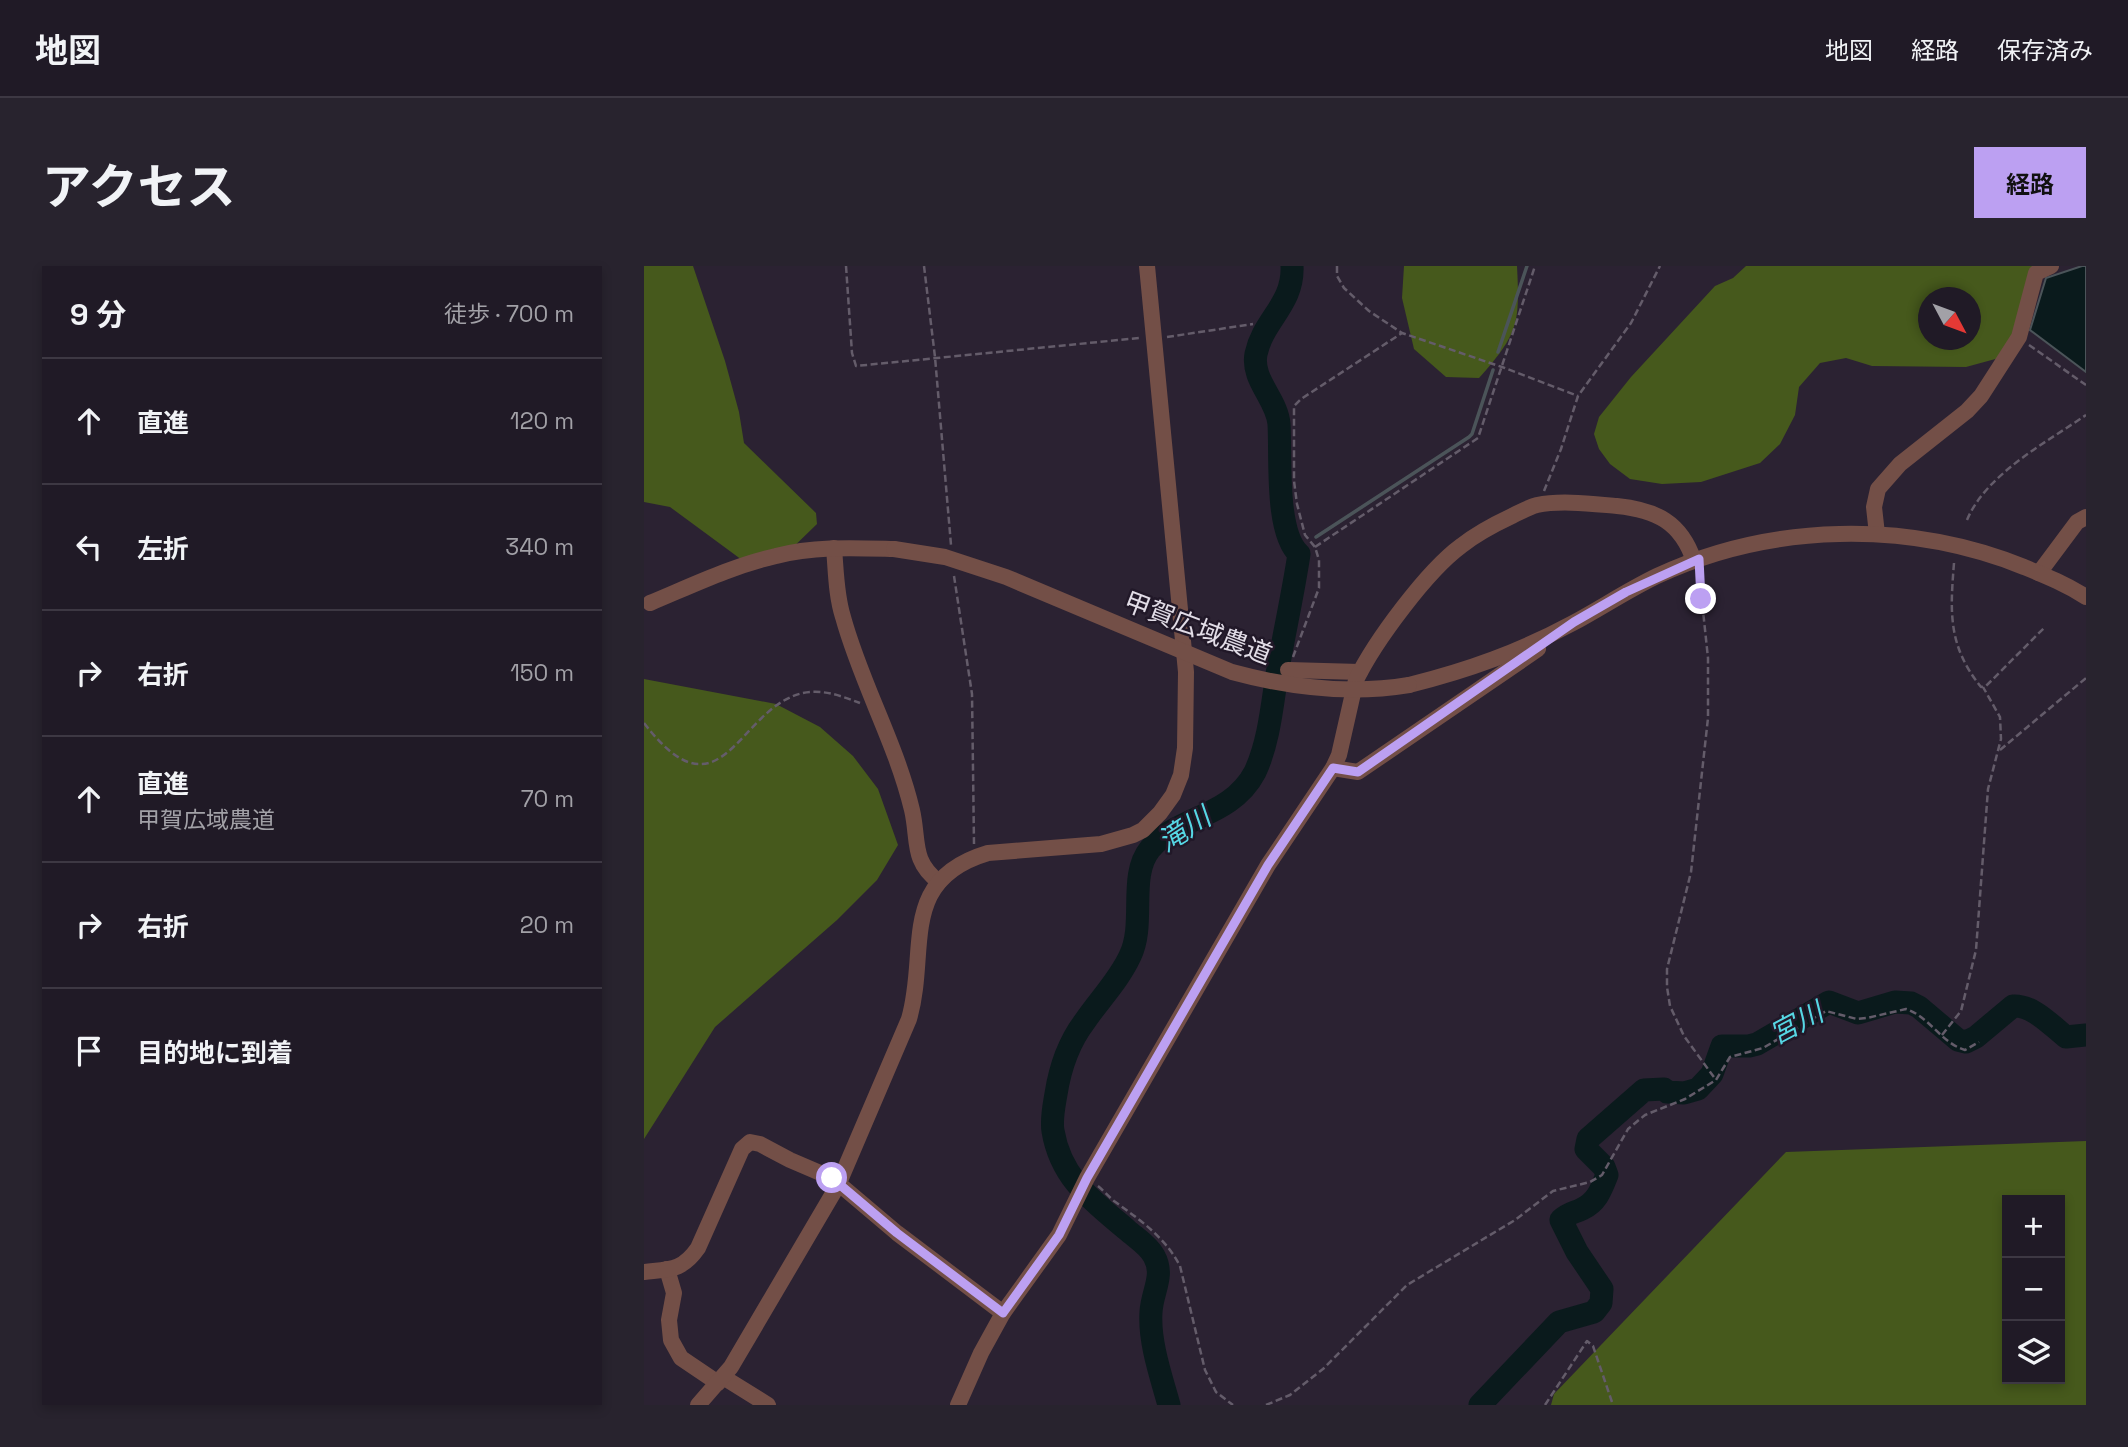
<!DOCTYPE html>
<html lang="ja">
<head>
<meta charset="utf-8">
<style>
  body { margin:0; font-family:"Space Grotesk","Noto Sans JP",sans-serif; background:#28232e; color:#f1f3f6 }
  .controls { position:absolute; right:21px; bottom:21px; display:grid; overflow:hidden; border-radius:0px; box-shadow:0 4px 10px #0003 }
  .controls button { width:63px; height:63px; display:grid; place-items:center; padding:0; border:0; border-bottom:2px solid #3d3843; background:#201a26; color:#f1f3f6; font:35px sans-serif }
  .compass { position:absolute; left:1274px; top:21px; width:63px; height:63px; border-radius:50%; background:#201a26; box-shadow:0 4px 10px #0003; rotate:131deg }
  .stop { position:absolute; width:21px; height:21px; margin:-16px; border:5px solid #bca0f2; border-radius:50%; background:#fff }
  .stop.end { background:#bca0f2; border-color:#fff; box-shadow:0 2px 7px #0008 }
  .list { margin:0; padding:0; list-style:none }
  h2 { display:flex; justify-content:space-between; align-items:center; height:91px; margin:0; padding:0 28px; font-size:30px }
  h2 small { font-size:23px; font-weight:400; color:#a2a1a7 }
  .list li { display:grid; grid-template-columns:46px 1fr auto; gap:21px; align-items:center; box-sizing:border-box; height:126px; padding:0 28px; border-top:2px solid #3d3843 }
  .list b { display:block; font-size:26px; white-space:nowrap }
  .list p { margin:0; font-size:23px; white-space:nowrap; color:#a2a1a7 }
  .list em { font-size:23px; font-style:normal; color:#a2a1a7 }
  .icon { flex:none; width:38px; height:38px; fill:none; stroke:currentColor; stroke-width:2; stroke-linecap:round; stroke-linejoin:round }
  .map { position:relative; flex:none; width:1442px; height:1139px; overflow:hidden; border-radius:0px }
  header { display:flex; align-items:center; gap:42px; box-sizing:border-box; height:98px; padding:0 35px; background:#201a26; border-bottom:2px solid #3d3843 }
  header strong { font-size:33px }
  nav { display:flex; gap:38px; margin-inline-start:auto; font-size:24px }
  .intro { display:flex; align-items:center; justify-content:space-between; box-sizing:border-box; height:168px; padding:0 42px }
  h1 { margin:0; font-size:49px }
  .button { padding:18px 32px; border-radius:0px; background:#bca0f2; color:#111; font-size:24px; font-weight:700 }
  main { display:flex; gap:42px; padding:0 42px }
  aside { flex:1; background:#201a26; border-radius:0px; box-shadow:0 4px 10px #0003 }
  .map>svg:first-child { display:block }
</style>
</head>
<body>
<header>
<strong>地図</strong>
<nav><a>地図</a><a>経路</a><a>保存済み</a></nav>
</header>
<div class="intro"><h1>アクセス</h1><a class="button">経路</a></div>
<main>
<aside>
<h2>9 分<small>徒歩 · 700 m</small></h2>
<ul class="list">
<li><svg class="icon" aria-label="ahead" viewBox="0 0 24 24"><path d="M12 20V5M6 11l6-6 6 6"/></svg><div><b>直進</b></div><em>120 m</em></li>
<li><svg class="icon" aria-label="left" viewBox="0 0 24 24"><path d="M17 20v-9H6M10 6l-5 5 5 5"/></svg><div><b>左折</b></div><em>340 m</em></li>
<li><svg class="icon" aria-label="right" viewBox="0 0 24 24"><path d="M7 20v-9h11M14 6l5 5-5 5"/></svg><div><b>右折</b></div><em>150 m</em></li>
<li><svg class="icon" aria-label="ahead" viewBox="0 0 24 24"><path d="M12 20V5M6 11l6-6 6 6"/></svg><div><b>直進</b><p>甲賀広域農道</p></div><em>70 m</em></li>
<li><svg class="icon" aria-label="right" viewBox="0 0 24 24"><path d="M7 20v-9h11M14 6l5 5-5 5"/></svg><div><b>右折</b></div><em>20 m</em></li>
<li><svg class="icon" aria-label="arrive" viewBox="0 0 24 24"><path d="M6 21V4h12l-3 4 3 4H6"/></svg><div><b>目的地に到着</b></div></li>
</ul>
</aside>
<div class="map">
<svg width="1442" height="1139" viewBox="0 0 1442 1139">
  <rect width="100%" height="100%" fill="#2b2232"/>
  <!-- forest -->
  <g fill="#46591c" fill-rule="evenodd">
    <polygon points="0,0 49,0 81,95 95,146 100,177 172,247 173,258 138,292 98,294 26,241 0,236"/>
    <path d="M 760,0 L 873,0 C 876,58 874,68 835,112 L 802,111 L 770,83 L 758,32 Z"/>
    <path d="M 1102,0 L 1395,0 L 1370,69 L 1355,92 L 1322,101 L 1228,100 L 1202,92 L 1176,97 L 1155,121 L 1151,149 L 1136,178 L 1116,197 L 1057,216 L 1018,218 L 986,213 L 966,198 L 955,183 L 950,168 L 955,151 L 987,111 L 1071,20 L 1089,12 ZM 1284,32 L 1326,32 L 1326,74 L 1284,74 Z"/>
    <polygon points="0,413 132,438 176,461 209,490 234,523 254,579 233,614 193,654 71,761 0,873"/>
    <path d="M 1442,875 L 1442,1139 L 907,1139 L 910,1128 L 1142,886 ZM 1363,934 L 1416,934 L 1416,1113 L 1363,1113 Z"/>
  </g>
  <!-- water -->
  <polygon fill="#0a1a1c" stroke="#4b5459" stroke-width="2" points="1438,0 1442,0 1442,106 1386,64 1402,12"/>
  <g fill="none" stroke-linecap="round" stroke-linejoin="round">
    <!-- stream -->
    <g stroke="#4b5459" stroke-width="3.5">
      <polyline points="854,86 883,0"/>
      <polyline points="672,271 825,171 828,168 849,104"/>
    </g>
    <!-- river -->
    <g stroke="#0a1a1c" stroke-width="23">
      <path d="M 525,1139 C 517,1110 505,1076 507,1046 C 508,1025 521,1010 510,990 C 504,979 492,972 483,964 C 449,935 417,913 409,865 C 407,853 410,840 412,828 C 416,802 425,776 441,755 C 456,733 475,714 486,690 C 502,658 484,610 506,583 C 533,550 587,552 611,506 C 625,476 628,440 633,408 C 640,368 649,328 655,288 C 631,266 637,190 635,158 C 633,133 607,114 612,88 C 619,54 650,38 648,0"/>
      <path d="M 836,1139 L 915,1056 L 950,1046 L 957,1037 L 958,1023 L 933,986 L 917,954 C 924,947 930,947 938,943 C 953,936 957,924 963,909 L 960,901 L 942,883 L 944,873 L 1000,824 L 1020,823 L 1023,826 L 1040,827 L 1054,823 L 1068,808 L 1078,780 L 1105,780 L 1113,778 L 1185,736 L 1214,747 L 1251,736 L 1267,737 L 1275,741 L 1314,774 L 1322,776 L 1332,771 L 1369,740 C 1389,739 1407,759 1422,771 L 1442,769"/>
    </g>
    <!-- path -->
    <g stroke="#645c6a" stroke-width="2.5" stroke-dasharray="7 3.5" stroke-linecap="butt">
      <polyline points="202,0 208,87 212,100 495,72"/>
      <polyline points="280,0 291,91 307,279"/>
      <polyline points="693,0 693,10 700,22 725,45 758,67 858,101 934,130"/>
      <polyline points="523,71 609,58"/>
      <polyline points="1385,79 1442,119"/>
      <polyline points="900,225 917,183 934,130 987,57 1016,0"/>
      <path d="M 1323,254 C 1342,208 1403,176 1442,149"/>
      <polyline points="671,281 834,172 891,0"/>
      <path d="M 1310,297 C 1306,347 1304,380 1337,421 L 1342,420 L 1400,362"/>
      <polyline points="1055,307 1064,392 1064,452 1047,606 1023,703 1023,721 1026,740 1040,770 1072,814"/>
      <polyline points="310,310 328,428 330,578"/>
      <polyline points="649,391 675,322 675,294 671,281 661,269 653,238 650,215 650,140 657,133 758,67"/>
      <path d="M 0,457 C 78,559 94,441 159,427 C 180,423 197,430 216,437"/>
      <polyline points="1356,484 1442,412"/>
      <polyline points="1298,769 1317,745 1332,684 1344,523 1357,473 1356,451 1339,421"/>
      <path d="M 454,920 C 459,924 464,930 470,935 C 496,954 521,971 536,1000 L 561,1104 L 572,1126 L 589,1139"/>
      <path d="M 622,1139 L 646,1129 L 679,1103 L 763,1019 L 871,954 L 909,925 L 946,916 L 958,909 L 984,863 L 1001,849 L 1041,833 L 1072,814 L 1086,791 L 1119,782 L 1182,745 L 1213,753 L 1223,752 L 1262,743 C 1286,751 1297,777 1321,784 L 1335,776"/>
      <polyline points="901,1139 943,1075 949,1080 969,1139"/>
    </g>
    <!-- minor -->
    <g stroke="#734f47" stroke-width="16">
      <polyline points="1233,268 1230,241 1234,223 1256,198 1323,145 1337,130 1375,71 1392,7 1407,0"/>
      <path d="M 190,282 C 192,305 192,329 199,351 C 217,417 252,477 268,544 C 275,574 267,595 295,616"/>
      <polyline points="1395,307 1433,256 1442,251"/>
      <path d="M 6,337 C 47,320 88,300 132,290 C 170,280 211,282 250,283"/>
      <polyline points="644,404 716,406"/>
      <path d="M 765,419 C 825,404 875,386 929,357 C 957,342 984,324 1013,310 C 1127,257 1263,254 1380,301 C 1402,310 1422,318 1442,331"/>
      <polyline points="689,502 714,506 894,383"/>
      <polyline points="23,1003 30,1027 25,1054 27,1074 37,1092 74,1117"/>
      <path d="M 0,1006 C 26,1003 38,1005 54,982 L 98,883 L 106,876 L 116,878 L 146,894 L 188,912 L 253,967 L 359,1047"/>
      <polyline points="79,1111 124,1139"/>
      <path d="M 54,1139 L 87,1101 L 194,919 L 265,753 C 285,685 253,614 344,587 L 457,578 L 489,569 L 499,564 L 516,547 L 529,529 L 537,509 L 541,482 L 542,406 L 503,0"/>
      <path d="M 314,1139 L 337,1087 L 359,1047 L 415,969 L 443,912 L 624,599 L 689,502 L 695,489 L 712,414 C 731,375 783,305 817,280 C 832,268 851,258 868,250 C 876,246 885,241 893,239 C 917,234 949,238 973,240 C 1012,244 1037,256 1050,295"/>
    </g>
    <!-- minor-bridge -->
    <path stroke="#734f47" stroke-width="16" d="M 250,283 L 301,291 L 362,311 L 588,406 C 647,422 705,429 765,419"/>
  </g>
  <g fill="none" stroke-linecap="round" stroke-linejoin="round">
    <!-- route -->
    <polyline stroke="#bca0f2" stroke-width="9" points="188,912 253,967 359,1047 415,969 443,912 624,599 689,502 714,506 930,356 982,326 1055,293 1057,333"/>
  </g>
  <g text-anchor="middle" stroke-width="5" stroke-linejoin="round" paint-order="stroke">
    <!-- street labels -->
    <g font-size="26" fill="#e2dde7" stroke="#211828">
      <text transform="translate(554 362) rotate(21)" y="9">甲賀広域農道</text>
    </g>
    <!-- water labels -->
    <g font-size="28" font-style="italic" fill="#56d7e4" stroke="#211828">
      <text transform="translate(540 563) rotate(-33)" y="10">滝川</text>
      <text transform="translate(1152 757) rotate(-28)" y="10">宮川</text>
    </g>
  </g>
</svg>
<div class="controls">
<button>+</button>
<button>−</button>
<button><svg class="icon" aria-label="layers" viewBox="0 0 24 24"><path d="M12 4l9 5-9 5-9-5zM3 14l9 5 9-5"/></svg></button>
</div>
<svg class="compass" viewBox="-18 -18 36 36"><path d="M0-13l5 13h-10z" fill="#e53935"/><path d="M0 13l5-13h-10z" fill="#a2a1a7"/></svg>
<div class="stop" style="left:188px;top:912px"></div>
<div class="stop end" style="left:1057px;top:333px"></div>
</div>
</main>
</body>
</html>
